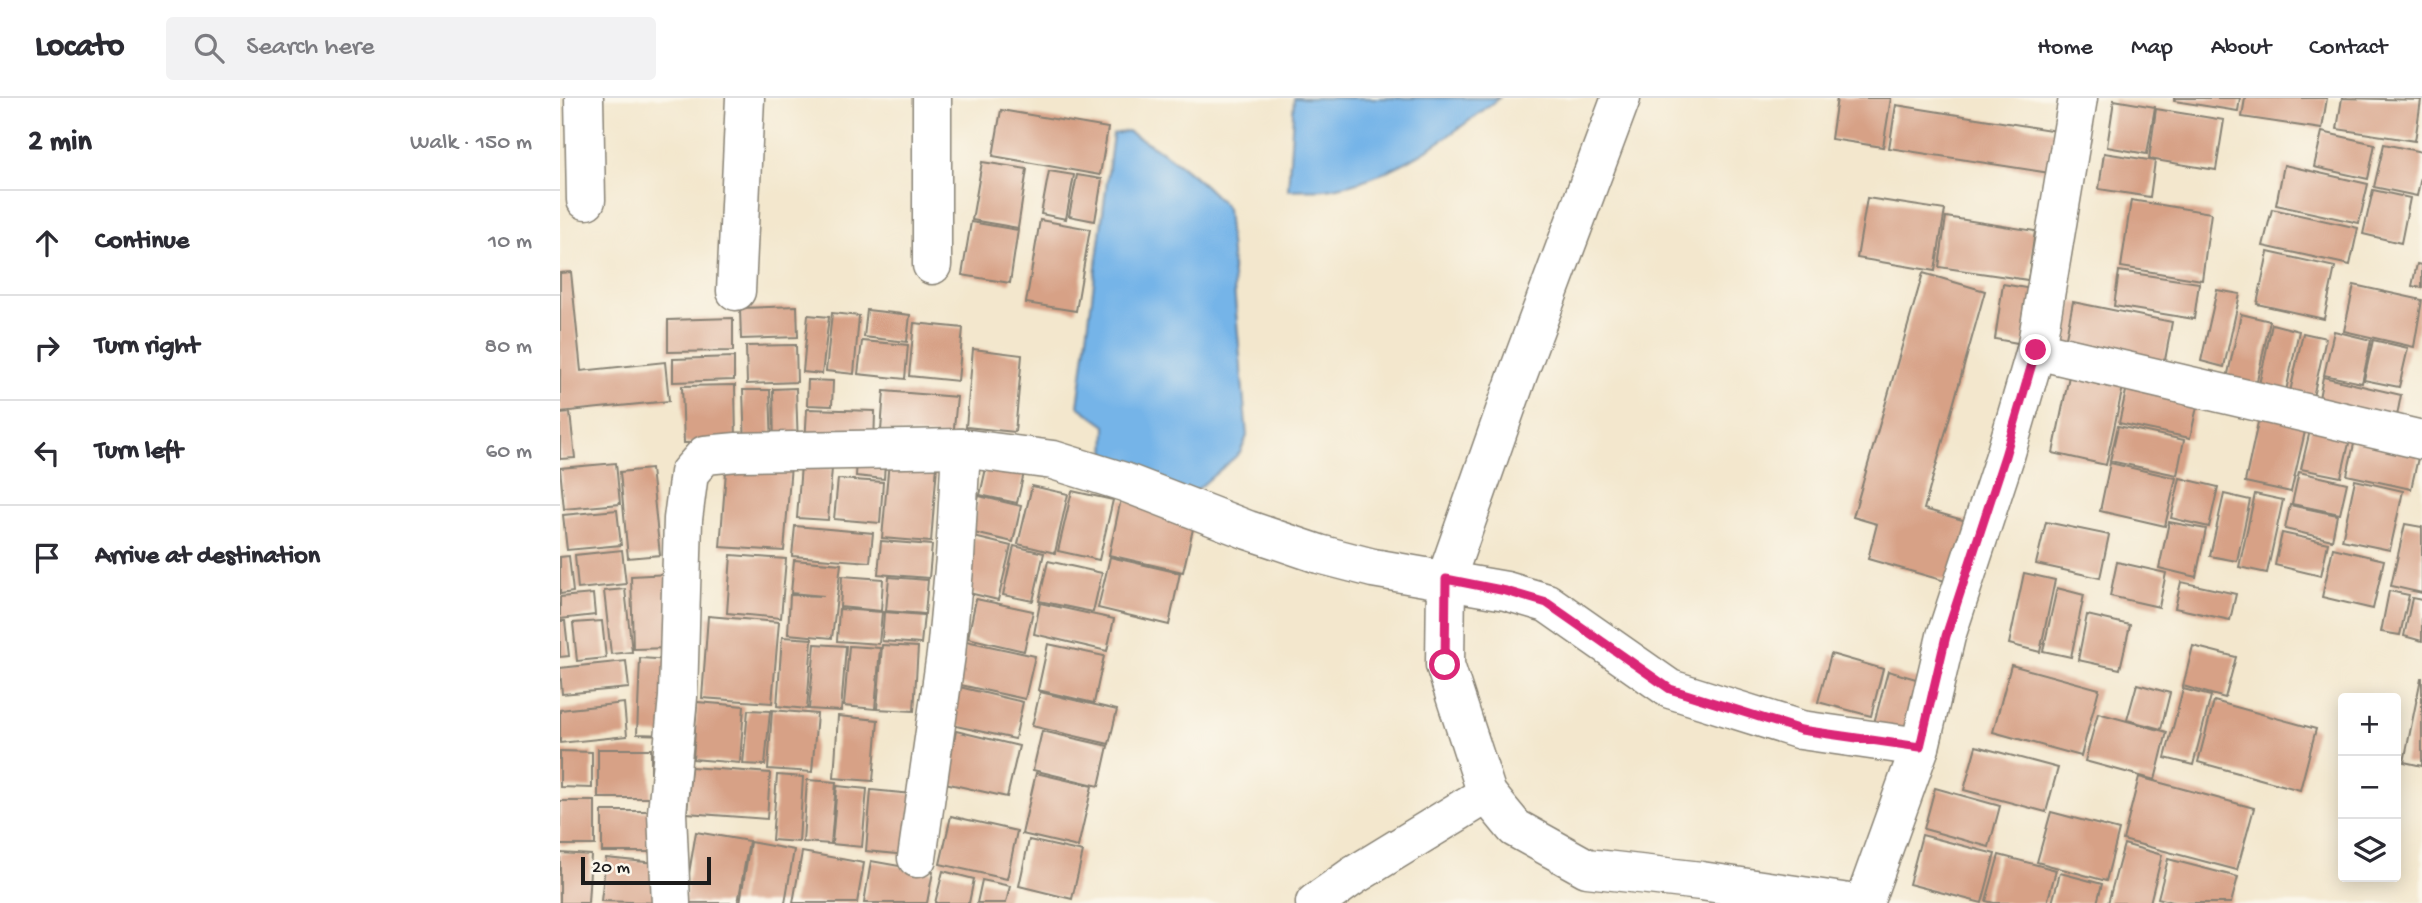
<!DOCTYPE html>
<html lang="en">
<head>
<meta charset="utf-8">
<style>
  body { margin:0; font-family:"Gochi Hand",sans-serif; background:#f2f2f3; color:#2b2b33 }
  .controls { position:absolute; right:21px; bottom:21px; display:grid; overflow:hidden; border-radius:7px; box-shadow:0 4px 18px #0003 }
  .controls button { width:63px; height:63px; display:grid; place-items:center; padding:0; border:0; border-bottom:2px solid #e1e1e2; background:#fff; color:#2b2b33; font:35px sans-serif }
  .scale { position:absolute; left:21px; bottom:18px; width:130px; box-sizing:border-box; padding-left:7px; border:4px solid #1c1c1c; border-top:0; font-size:19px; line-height:24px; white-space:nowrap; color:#1c1c1c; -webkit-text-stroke:5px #fbf7ec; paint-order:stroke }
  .stop { position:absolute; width:21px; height:21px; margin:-16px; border:5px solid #db2777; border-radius:50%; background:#fff }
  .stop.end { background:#db2777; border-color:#fff; box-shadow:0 2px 7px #0008 }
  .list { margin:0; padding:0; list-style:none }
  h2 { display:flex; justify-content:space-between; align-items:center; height:91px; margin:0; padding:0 28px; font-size:30px }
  h2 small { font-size:23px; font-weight:400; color:#7c7c81 }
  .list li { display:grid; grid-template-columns:46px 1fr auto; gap:21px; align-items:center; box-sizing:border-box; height:105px; padding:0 28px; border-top:2px solid #e1e1e2 }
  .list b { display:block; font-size:26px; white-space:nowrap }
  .list em { font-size:23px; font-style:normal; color:#7c7c81 }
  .icon { flex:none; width:38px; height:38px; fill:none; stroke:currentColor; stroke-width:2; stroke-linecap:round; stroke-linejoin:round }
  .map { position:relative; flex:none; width:1862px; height:805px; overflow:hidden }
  header { display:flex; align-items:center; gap:42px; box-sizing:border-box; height:98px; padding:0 35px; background:#fff; border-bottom:2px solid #e1e1e2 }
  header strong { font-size:33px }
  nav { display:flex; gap:38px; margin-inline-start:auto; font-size:24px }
  .search { width:490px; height:63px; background:#f2f2f3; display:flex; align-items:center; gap:18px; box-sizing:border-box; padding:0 24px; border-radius:7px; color:#7c7c81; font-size:26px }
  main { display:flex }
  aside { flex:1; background:#fff }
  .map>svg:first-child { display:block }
</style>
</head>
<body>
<header>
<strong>Locato</strong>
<div class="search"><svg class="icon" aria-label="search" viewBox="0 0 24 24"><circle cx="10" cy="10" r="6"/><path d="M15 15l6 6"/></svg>Search here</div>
<nav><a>Home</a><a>Map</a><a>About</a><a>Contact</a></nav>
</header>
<main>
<aside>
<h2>2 min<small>Walk · 150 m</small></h2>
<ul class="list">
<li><svg class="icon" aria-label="ahead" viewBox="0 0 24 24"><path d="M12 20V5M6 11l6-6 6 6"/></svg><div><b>Continue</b></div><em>10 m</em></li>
<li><svg class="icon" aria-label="right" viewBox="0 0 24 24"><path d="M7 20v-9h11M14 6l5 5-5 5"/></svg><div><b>Turn right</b></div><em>80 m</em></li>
<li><svg class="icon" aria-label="left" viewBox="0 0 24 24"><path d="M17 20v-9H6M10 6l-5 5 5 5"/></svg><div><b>Turn left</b></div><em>60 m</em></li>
<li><svg class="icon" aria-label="arrive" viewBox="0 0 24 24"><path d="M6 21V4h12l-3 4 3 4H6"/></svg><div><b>Arrive at destination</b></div></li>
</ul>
</aside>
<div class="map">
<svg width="1862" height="805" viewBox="0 0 1862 805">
  <rect width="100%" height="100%" fill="#fbf7ec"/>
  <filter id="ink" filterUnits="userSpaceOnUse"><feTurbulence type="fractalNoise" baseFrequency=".0143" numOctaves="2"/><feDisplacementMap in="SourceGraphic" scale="14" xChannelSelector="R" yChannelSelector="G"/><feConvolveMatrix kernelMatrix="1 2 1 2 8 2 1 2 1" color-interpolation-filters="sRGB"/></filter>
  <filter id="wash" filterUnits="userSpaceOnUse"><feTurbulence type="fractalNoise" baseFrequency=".00686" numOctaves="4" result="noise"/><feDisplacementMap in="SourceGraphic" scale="28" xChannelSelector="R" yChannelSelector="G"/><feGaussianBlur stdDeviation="1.57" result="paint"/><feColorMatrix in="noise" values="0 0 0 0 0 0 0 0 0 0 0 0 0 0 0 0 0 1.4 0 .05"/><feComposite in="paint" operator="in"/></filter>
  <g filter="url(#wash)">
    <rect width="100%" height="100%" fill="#f3e7cd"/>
    <!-- water -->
    <g fill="#74b4e8" stroke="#486882" stroke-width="2">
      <path d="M 734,0 L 939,0 C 888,40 832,82 766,91 C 754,92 740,91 728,92 Z"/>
      <path d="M 567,33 C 603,52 639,79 667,110 L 687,338 L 680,355 L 633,395 L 545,365 L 546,328 L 518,308 L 553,36 Z"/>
    </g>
    <g id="blocks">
      <!-- building -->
      <g fill="#d7a186">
        <polygon points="1277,0 1331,0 1323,49 1271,41"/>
        <polygon points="1614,0 1680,0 1678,13 1614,3"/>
        <polygon points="1685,0 1767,0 1762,31 1682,19"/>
        <polygon points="1782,0 1861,2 1855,43 1777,31"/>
        <polygon points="1554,2 1595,9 1587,56 1547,49"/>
        <polygon points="1336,7 1497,33 1490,75 1329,50"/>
        <polygon points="1596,11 1664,22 1656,72 1589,61"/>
        <polygon points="441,12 548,30 540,77 433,58"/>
        <polygon points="1762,34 1815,46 1808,81 1754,69"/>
        <polygon points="1824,46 1862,54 1862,74 1857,98 1814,89"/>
        <polygon points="1544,55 1595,63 1590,99 1539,91"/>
        <polygon points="422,64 467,71 458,130 412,122"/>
        <polygon points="1724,67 1808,86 1799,125 1716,107"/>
        <polygon points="489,73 514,77 506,121 481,116"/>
        <polygon points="517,77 542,81 535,123 509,118"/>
        <polygon points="1813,92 1850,100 1841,145 1803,136"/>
        <polygon points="1307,100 1385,112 1375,173 1297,160"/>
        <polygon points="1571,102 1651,115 1642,182 1561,169"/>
        <polygon points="1712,111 1798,130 1790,167 1703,148"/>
        <polygon points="1386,119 1475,133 1468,182 1379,169"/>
        <polygon points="480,122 530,131 516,213 466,205"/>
        <polygon points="411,124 458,132 450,185 402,177"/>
        <polygon points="1708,154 1775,169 1764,221 1697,206"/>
        <polygon points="1857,166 1862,167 1862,190 1852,188"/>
        <polygon points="1559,173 1639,185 1634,221 1554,208"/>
        <polygon points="11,174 21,273 105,264 109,303 0,314 0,175"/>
        <polygon points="1363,175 1425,193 1364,411 1417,426 1399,487 1308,461 1317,426 1293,419"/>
        <polygon points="1443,186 1477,192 1469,247 1435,241"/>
        <polygon points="1794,187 1862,202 1854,249 1784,233"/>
        <polygon points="1657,192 1680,196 1664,269 1641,263"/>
        <polygon points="1513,204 1612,224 1603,273 1503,254"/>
        <polygon points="237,208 238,239 181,241 180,210"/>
        <polygon points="307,212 350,217 347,244 304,239"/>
        <polygon points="272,215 299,218 294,276 266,273"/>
        <polygon points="1681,216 1710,223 1695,292 1666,285"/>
        <polygon points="248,217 269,219 262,276 243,274"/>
        <polygon points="173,220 173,253 108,254 108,222"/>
        <polygon points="354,225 403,230 398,283 349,278"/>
        <polygon points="1712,226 1739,233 1724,302 1697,296"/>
        <polygon points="1774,233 1811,242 1802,285 1764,277"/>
        <polygon points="1743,235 1766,240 1751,308 1728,303"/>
        <polygon points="1813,242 1848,250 1839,289 1804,282"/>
        <polygon points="302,243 348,247 345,281 298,276"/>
        <polygon points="236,247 237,284 187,286 186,248"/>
        <polygon points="413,251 462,257 455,334 406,329"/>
        <polygon points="174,259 174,282 113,284 113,261"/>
        <polygon points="1510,273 1564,284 1546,367 1493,355"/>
        <polygon points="1763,279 1841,297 1835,328 1757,311"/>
        <polygon points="248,282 273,283 272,308 247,307"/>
        <polygon points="1568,284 1639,300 1630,340 1559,325"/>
        <polygon points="175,287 176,344 124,345 122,288"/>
        <polygon points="236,290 238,349 214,350 213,291"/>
        <polygon points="183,292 210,292 212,349 185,350"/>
        <polygon points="324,293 397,299 393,340 321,333"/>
        <polygon points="247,311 315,313 314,349 245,346"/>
        <polygon points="10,315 15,360 0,361 0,316"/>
        <polygon points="1700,315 1747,325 1731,394 1685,384"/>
        <polygon points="1558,328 1624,342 1617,377 1550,363"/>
        <polygon points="1751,328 1791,337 1781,379 1741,371"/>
        <polygon points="1796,337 1860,351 1851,391 1787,377"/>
        <polygon points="429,357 466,366 457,405 420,397"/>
        <polygon points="167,361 231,367 224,453 160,449"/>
        <polygon points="297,362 325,364 324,381 296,378"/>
        <polygon points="329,363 377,367 371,444 322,440"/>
        <polygon points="56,365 60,406 4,411 0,370"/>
        <polygon points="1550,365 1616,380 1605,428 1540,413"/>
        <polygon points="241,367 272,370 268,422 237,420"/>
        <polygon points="91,371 100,457 68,460 60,374"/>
        <polygon points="1739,374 1787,385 1780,416 1732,406"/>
        <polygon points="1620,380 1658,389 1649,429 1611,420"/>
        <polygon points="278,381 323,384 320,425 274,421"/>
        <polygon points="1795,382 1843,393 1830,452 1782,442"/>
        <polygon points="472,388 508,396 495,455 458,446"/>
        <polygon points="512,393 553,402 539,462 498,453"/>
        <polygon points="1664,396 1690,402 1677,463 1650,458"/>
        <polygon points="1695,396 1723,402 1707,475 1679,469"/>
        <polygon points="419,398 461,408 453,444 410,434"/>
        <polygon points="561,401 636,418 623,474 549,457"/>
        <polygon points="1730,407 1777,417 1772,442 1725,431"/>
        <polygon points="57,412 61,447 7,452 3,417"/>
        <polygon points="1486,424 1549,437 1540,480 1476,466"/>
        <polygon points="1609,424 1646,431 1636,479 1599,470"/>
        <polygon points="1845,426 1862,429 1862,495 1831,488"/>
        <polygon points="235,428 313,435 310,464 232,458"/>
        <polygon points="1722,435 1768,445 1761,478 1715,467"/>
        <polygon points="414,439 451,448 438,502 401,493"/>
        <polygon points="321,443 372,447 369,480 318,476"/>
        <polygon points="454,448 484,455 473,503 443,497"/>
        <polygon points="1773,450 1824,462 1813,511 1762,499"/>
        <polygon points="62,452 66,486 18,491 15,457"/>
        <polygon points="171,457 226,461 221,520 167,515"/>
        <polygon points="9,458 13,494 0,496 0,459"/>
        <polygon points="550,459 620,475 609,527 538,510"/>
        <polygon points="234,462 281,466 272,540 228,536 230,497 264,498 231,495"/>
        <polygon points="488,463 542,475 533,514 479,503"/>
        <polygon points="1557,464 1606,475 1599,509 1550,498"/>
        <polygon points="1464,475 1495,482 1480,554 1449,546"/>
        <polygon points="109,476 111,550 73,551 71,478"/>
        <polygon points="282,478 323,481 321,513 280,509"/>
        <polygon points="329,479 368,482 365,516 326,513"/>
        <polygon points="1621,484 1676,496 1670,522 1615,510"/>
        <polygon points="1497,490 1524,497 1511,559 1483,553"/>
        <polygon points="65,491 72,554 51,556 44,493"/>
        <polygon points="1829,493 1849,497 1840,537 1821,534"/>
        <polygon points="33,496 35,517 0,521 0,499"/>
        <polygon points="1852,500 1862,502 1862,543 1844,538"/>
        <polygon points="416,501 473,513 464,553 408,540"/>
        <polygon points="480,505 554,521 547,553 474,536"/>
        <polygon points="279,511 322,514 319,546 277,543"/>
        <polygon points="324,514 364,517 361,546 322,543"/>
        <polygon points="1527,517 1570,527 1560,571 1518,562"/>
        <polygon points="148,518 219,524 212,605 142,600"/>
        <polygon points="0,523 5,523 9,558 0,559"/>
        <polygon points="42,523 46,560 17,563 13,525"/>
        <polygon points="222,539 252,541 247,611 217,608"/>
        <polygon points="406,543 475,558 465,601 396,586"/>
        <polygon points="255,546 286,548 281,613 249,611"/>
        <polygon points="488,546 544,558 534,605 478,592"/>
        <polygon points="322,547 358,549 354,613 317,611"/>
        <polygon points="289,548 320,550 315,611 284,608"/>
        <polygon points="1633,548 1676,559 1665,600 1623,588"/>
        <polygon points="1271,556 1323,571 1311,618 1258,604"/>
        <polygon points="80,560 111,562 107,637 77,636"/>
        <polygon points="66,563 69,590 2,596 0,570"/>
        <polygon points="1451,567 1539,591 1521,658 1433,634"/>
        <polygon points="1328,573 1370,585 1356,637 1314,625"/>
        <polygon points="1861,580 1862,580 1862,668 1844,664"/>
        <polygon points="1577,586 1610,595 1601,631 1567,622"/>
        <polygon points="395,588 463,604 455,641 387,626"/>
        <polygon points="1623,591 1651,598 1633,667 1605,660"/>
        <polygon points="480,594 557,612 549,646 472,628"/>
        <polygon points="1654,603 1756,631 1740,692 1638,664"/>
        <polygon points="137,604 184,608 180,665 133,661"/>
        <polygon points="64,605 67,638 0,645 0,612"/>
        <polygon points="188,612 210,613 205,667 183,666"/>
        <polygon points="212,612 257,616 252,674 208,671"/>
        <polygon points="1538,615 1607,634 1595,682 1525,663"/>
        <polygon points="278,618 318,622 313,683 274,680"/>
        <polygon points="396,633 459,648 447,699 385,685"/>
        <polygon points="482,633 548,648 539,688 473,672"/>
        <polygon points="1416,648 1498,670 1486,714 1404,692"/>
        <rect x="38" y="651" width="53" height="49"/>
        <polygon points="0,653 32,654 32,690 0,689"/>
        <polygon points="131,669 210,675 207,721 127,715"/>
        <polygon points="476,675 532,688 518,749 462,736"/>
        <polygon points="217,677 243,679 239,744 212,742"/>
        <polygon points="1579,679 1694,710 1677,772 1563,742"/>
        <polygon points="247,682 276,684 271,746 243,744"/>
        <polygon points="277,688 307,691 302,749 272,746"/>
        <polygon points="1375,690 1440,708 1429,749 1364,731"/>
        <polygon points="311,692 352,696 347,757 306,753"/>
        <rect x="0" y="703" width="35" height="44"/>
        <rect x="42" y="713" width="53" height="41"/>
        <polygon points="1491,714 1559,732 1546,783 1477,764"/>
        <polygon points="391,718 457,733 447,781 380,766"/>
        <polygon points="136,734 189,743 178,805 124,805"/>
        <polygon points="1362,737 1435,756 1422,805 1349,786"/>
        <polygon points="469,742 523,754 512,801 459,788"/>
        <polygon points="190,744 234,752 225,805 180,805"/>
        <polygon points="1564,746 1602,757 1590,805 1548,805"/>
        <polygon points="242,754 304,765 297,805 233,805"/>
        <polygon points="0,755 31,757 28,805 0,805"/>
        <polygon points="1439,757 1496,772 1487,805 1434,805 1426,803"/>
        <polygon points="46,760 105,766 101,805 41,803"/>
        <polygon points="1608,761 1678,779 1671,805 1616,805 1598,800"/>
        <polygon points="311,763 373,774 367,805 304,805"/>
        <polygon points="383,773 414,781 409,805 375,805"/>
        <polygon points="1500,775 1542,786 1537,805 1492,805"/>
        <polygon points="422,782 450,788 446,805 417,805"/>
      </g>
    </g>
  </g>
  <g filter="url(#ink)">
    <use href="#blocks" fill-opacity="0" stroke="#888274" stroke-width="2"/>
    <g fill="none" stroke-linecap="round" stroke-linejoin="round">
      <!-- minor casing -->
      <g stroke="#888274" stroke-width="41">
        <g id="minor">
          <polyline points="24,0 26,102"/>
          <polyline points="1061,0 958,276 886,481 885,567 927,696 955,730 1027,770 1141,783 1289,805"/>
          <polyline points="372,167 372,0"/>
          <polyline points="176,193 185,0"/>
          <polyline points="1476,252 1862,342"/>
          <polyline points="357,760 386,556 395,460 401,350"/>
          <polyline points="111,805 107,715 118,599 123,421 129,375 145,357 177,354 401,350 493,362 564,384 688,432 759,456 813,470 946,493 987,505 1110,591 1241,632 1360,649"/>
          <polyline points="755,805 793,778 927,696"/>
        </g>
      </g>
      <!-- tertiary casing -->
      <g stroke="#888274" stroke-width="41">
        <polyline id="tertiary" points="1304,805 1360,649 1386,538 1445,358 1476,252 1518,0"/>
      </g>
      <!-- minor -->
      <use href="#minor" stroke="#fff" stroke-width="38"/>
      <!-- tertiary -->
      <use href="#tertiary" stroke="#fff" stroke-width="38"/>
    </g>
  </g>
  <g fill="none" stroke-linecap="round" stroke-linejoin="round" filter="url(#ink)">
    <!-- route -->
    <polyline stroke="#db2777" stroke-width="9" points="885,567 886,481 946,493 987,505 1110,591 1241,632 1360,649 1386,538 1445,358 1476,252"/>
  </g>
</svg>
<div class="controls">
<button>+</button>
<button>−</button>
<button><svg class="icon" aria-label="layers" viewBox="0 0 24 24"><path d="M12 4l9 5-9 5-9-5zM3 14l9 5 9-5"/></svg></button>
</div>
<div class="scale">20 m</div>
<div class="stop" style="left:885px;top:567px"></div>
<div class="stop end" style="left:1476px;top:252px"></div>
</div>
</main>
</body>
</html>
